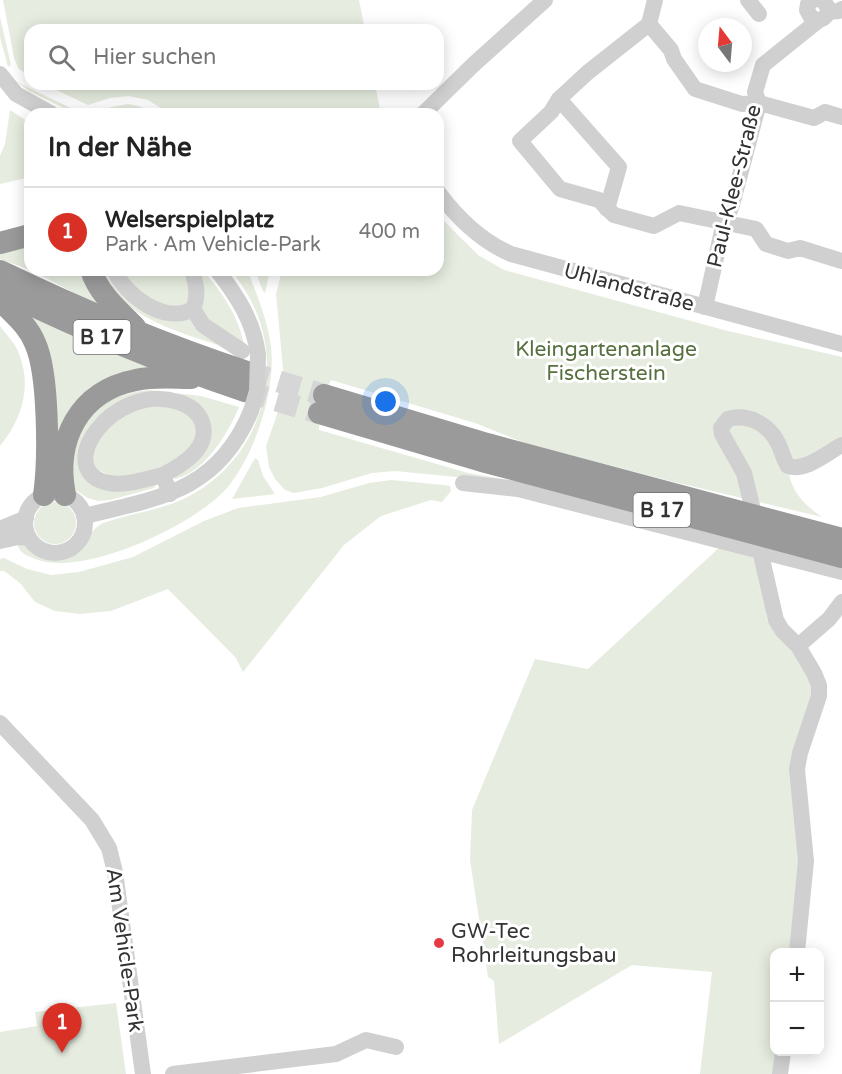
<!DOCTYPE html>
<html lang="de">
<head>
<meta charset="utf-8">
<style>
  body { margin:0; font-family:"Varela Round",sans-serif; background:#f6f6f6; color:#222 }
  .controls { position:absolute; right:18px; bottom:18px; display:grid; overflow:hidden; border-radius:12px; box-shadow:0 3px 15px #0003 }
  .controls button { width:54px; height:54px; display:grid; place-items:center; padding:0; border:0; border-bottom:2px solid #e0e0e0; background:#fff; color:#222; font:30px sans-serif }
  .compass { position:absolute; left:698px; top:18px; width:54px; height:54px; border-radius:50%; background:#fff; box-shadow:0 3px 15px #0003; rotate:344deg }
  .you { position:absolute; left:386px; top:402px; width:21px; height:21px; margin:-15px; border:4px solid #fff; border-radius:50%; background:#1a73e8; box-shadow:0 0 0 9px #1a73e833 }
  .badge { display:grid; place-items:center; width:39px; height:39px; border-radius:50%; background:#d93025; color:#fff; font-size:20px; font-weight:700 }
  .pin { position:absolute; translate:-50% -50px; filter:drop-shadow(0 2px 3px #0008) }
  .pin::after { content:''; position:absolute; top:32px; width:21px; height:18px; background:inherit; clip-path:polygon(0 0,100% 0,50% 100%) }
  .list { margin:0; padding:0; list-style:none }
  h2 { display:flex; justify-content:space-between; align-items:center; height:78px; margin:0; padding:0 24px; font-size:26px }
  h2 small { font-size:20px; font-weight:400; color:#767676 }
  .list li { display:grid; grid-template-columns:39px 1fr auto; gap:18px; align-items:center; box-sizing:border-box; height:90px; padding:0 24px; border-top:2px solid #e0e0e0 }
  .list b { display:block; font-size:22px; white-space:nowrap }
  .list p { margin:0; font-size:20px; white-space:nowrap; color:#767676 }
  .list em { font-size:20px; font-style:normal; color:#767676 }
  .icon { flex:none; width:33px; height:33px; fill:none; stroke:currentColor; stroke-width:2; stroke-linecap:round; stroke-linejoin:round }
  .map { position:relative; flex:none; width:842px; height:1074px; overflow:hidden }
  .search { position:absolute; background:#fff; box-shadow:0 3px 15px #0003; left:24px; top:24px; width:420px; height:66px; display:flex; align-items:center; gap:15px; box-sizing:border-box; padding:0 21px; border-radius:18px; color:#767676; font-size:22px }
  .panel { position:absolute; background:#fff; box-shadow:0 3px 15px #0003; left:24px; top:108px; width:420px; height:168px; border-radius:18px }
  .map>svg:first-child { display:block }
</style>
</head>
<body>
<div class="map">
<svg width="842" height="1074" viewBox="0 0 842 1074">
  <rect width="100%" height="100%" fill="#fff"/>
  <!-- green -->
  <g fill="#e6ecdf">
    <polygon points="3,0 359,0 365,30 30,30 30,77 18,68 14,58"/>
    <polygon points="0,17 11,65 8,67 0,37"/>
    <polygon points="16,81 23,85 83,114 76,114 29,91"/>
    <polygon points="44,84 375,84 381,114 229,114 207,109 164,110 148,100 129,96 110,98 88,105"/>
    <polygon points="128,104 139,106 152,114 126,110 109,114 97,114 111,107"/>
    <polygon points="10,110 30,123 30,177 0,184 0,156 5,144"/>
    <path d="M 438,215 L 478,255 L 504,270 L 724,330 L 842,357 L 842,437 L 829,452 L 788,467 C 790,490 803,504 822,517 L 674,482 L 525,443 L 475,423 L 331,380 C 323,396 319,412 319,430 L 468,473 L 537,485 L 395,471 L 372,473 L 322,488 L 294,493 L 285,490 L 275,479 L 269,467 L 266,446 L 279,409 L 284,379 L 276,294 L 282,270 L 438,270 Z"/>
    <polygon points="30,243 30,270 0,259 0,252"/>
    <polygon points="31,270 82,270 102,305 76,294"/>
    <path d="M 100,270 L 109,270 L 124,291 L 191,314 L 236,351 C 197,337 149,327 119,297 C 112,289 106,279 100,270 Z"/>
    <polygon points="118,270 187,270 190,299 183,308 154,303"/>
    <path d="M 203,270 C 222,293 239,316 244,346 L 202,316 L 199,271 Z"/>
    <path d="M 231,270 L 246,270 L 250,277 C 259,300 268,323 271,347 C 276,391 255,454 227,488 C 195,525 79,580 33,558 C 25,555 19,552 17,543 C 29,546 36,556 49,558 C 87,565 82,530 106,522 C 135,512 166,510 193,494 C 257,458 285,377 255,309 C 249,295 240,282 231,270 Z"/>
    <polygon points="255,270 270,270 265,293 263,291"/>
    <polygon points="25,312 156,370 137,371 59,445"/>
    <path d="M 0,326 C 5,333 13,341 17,349 C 33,384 23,418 0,446 Z"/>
    <path d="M 149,390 L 201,396 L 239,407 C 229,432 204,473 175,479 L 173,475 L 205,445 L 195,405 L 116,406 L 84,472 L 156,485 L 154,488 L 110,500 L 98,501 L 88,498 L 74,489 L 67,466 L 73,438 L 103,401 L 134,392 Z"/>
    <polygon points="138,407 177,407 196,420 196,438 185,453 160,470 118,479 94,468 92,447 98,433"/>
    <polygon points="255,458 258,460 263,476 275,494 232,499"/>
    <polygon points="391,480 444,485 450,486 451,491 442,502 431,500 381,516 344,545 243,672 236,658 168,589 111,611 80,614 55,611 35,602 20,583 4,571 0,571 0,559 4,558 27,569 51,575 79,572 133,557 204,521 238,508 321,497 369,483"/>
    <circle cx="55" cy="523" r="21"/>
    <polygon points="722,545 759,554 767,619 796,657 812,681 814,693 803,730 799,874 790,952 774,952 774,1052 777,1052 773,1074 700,1074 712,972 632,965 499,1044 494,981 488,977 470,860 472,810 535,659 588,669"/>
    <polygon points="116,1003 126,1074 0,1074 0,1032 37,1026 35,1012"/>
  </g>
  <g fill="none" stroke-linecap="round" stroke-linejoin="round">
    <!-- highway-tunnel -->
    <g stroke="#d6d6d6" stroke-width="22" stroke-dasharray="22 11" stroke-linecap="butt">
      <polyline points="247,372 324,395"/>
      <polyline points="245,391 319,413"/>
    </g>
    <!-- minor -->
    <g stroke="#d0d0d0" stroke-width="16">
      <polyline points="655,0 649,24 587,73 559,99 551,112 520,141 560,189 599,200 614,215 654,226 679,213 756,229 766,244 788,251 800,248 842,261"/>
      <polyline points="748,0 759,14"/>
      <path d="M 813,0 L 808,4 L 807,10 L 812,19 C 822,22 830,16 827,6 L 822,0"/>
      <polyline points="828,12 839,11 842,9"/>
      <polyline points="649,24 671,50 674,59 695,89 742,104 759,103 814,118 825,112 842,117"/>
      <polyline points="0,74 16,94 52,114"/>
      <polyline points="559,99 619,167 607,209"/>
      <polyline points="423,114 473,65 545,0"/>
      <path d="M 438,192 C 458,219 481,241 511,254 L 842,344"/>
      <path d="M 114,270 C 126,296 165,325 193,309 C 199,295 196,284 192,270"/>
      <path d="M 217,270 C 237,296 254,321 258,355"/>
      <polyline points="705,307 722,231 732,205 759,103 755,92 763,65 819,20"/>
      <polyline points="193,309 203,325 242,351"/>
      <path d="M 163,475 C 146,479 126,486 109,483 C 50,472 112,381 178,402 C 189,405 198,411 202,422 C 211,448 182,465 163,475 L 170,494"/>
      <polyline points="463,483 518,489 842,572"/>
      <circle cx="55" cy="523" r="30"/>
      <path d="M 752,506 L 744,473 L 722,434 L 721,428 L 728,419 C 749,413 769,425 778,443 C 782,451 783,459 788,466 C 806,472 826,453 842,445"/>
      <path d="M 84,516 C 160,498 218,491 251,411"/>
      <polyline points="0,529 26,518"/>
      <polyline points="0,541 18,537 29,538"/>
      <polyline points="762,559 776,620 782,630 798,646 814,673 819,685 819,696 800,753 797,769 806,861 797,952"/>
      <polyline points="798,646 829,619 842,602"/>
      <polyline points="0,723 92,820 109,848 115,872 143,1074"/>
      <polyline points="173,1074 336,1054 366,1040 396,1047"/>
      <polyline points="780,1074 783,1052"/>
    </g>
    <!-- highway -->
    <g stroke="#9a9a9a" stroke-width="22">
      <polyline points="0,243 30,235"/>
      <path d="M 91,270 C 99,294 117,309 135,327"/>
      <path d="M 0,271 C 81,310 162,344 247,372"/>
      <path d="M 0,290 C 80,329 161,363 245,391"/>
      <path d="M 0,300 C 13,314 28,325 35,343 C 49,373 49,461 44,495"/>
      <polyline points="324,395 487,444 842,539"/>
      <polyline points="319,413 482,461 842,557"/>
      <path d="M 65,495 C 54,440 79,391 136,380 C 153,376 173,378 191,378"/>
    </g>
    <!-- minor-bridge -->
    <polyline stroke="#d0d0d0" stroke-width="16" points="251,411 257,391 258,355"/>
  </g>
  <!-- markers -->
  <circle fill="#e63946" stroke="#fff" stroke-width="2" cx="439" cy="943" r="6"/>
  <g text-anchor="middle" stroke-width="6" stroke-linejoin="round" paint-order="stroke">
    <!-- shield labels -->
    <g fill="#fff" stroke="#707070" stroke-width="1.5">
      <rect x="73.5" y="320" width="57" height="34" rx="4.5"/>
      <rect x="633.5" y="493" width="57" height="34" rx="4.5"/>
    </g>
    <g font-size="20" font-weight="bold" fill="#333">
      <text x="102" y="344">B 17</text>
      <text x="662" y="517">B 17</text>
    </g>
    <!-- street labels -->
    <g font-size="21" fill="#333" stroke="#fff">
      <text transform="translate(734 186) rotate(-76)" y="7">Paul-Klee-Straße</text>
      <text transform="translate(629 287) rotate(15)" y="7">Uhlandstraße</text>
      <text transform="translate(125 950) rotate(82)" y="7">Am Vehicle-Park</text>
    </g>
    <!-- park labels -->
    <g font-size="21" fill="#56703f" stroke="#fff">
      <text x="606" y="356">Kleingartenanlage<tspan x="606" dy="24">Fischerstein</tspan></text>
    </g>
    <!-- poi labels -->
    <g font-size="21" fill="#333" stroke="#fff" text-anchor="start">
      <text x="451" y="938">GW-Tec<tspan x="451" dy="24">Rohrleitungsbau</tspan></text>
    </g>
  </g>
</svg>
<div class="controls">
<button>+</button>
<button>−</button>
</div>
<svg class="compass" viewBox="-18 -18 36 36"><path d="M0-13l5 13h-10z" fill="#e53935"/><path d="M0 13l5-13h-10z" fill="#767676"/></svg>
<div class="you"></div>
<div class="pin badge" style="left:62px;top:1053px">1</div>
<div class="search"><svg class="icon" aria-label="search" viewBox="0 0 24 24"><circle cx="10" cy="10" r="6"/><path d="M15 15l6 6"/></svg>Hier suchen</div>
<section class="panel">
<h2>In der Nähe<small></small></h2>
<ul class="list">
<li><span class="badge">1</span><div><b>Welserspielplatz</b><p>Park · Am Vehicle-Park</p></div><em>400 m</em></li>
</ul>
</section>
</div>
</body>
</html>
